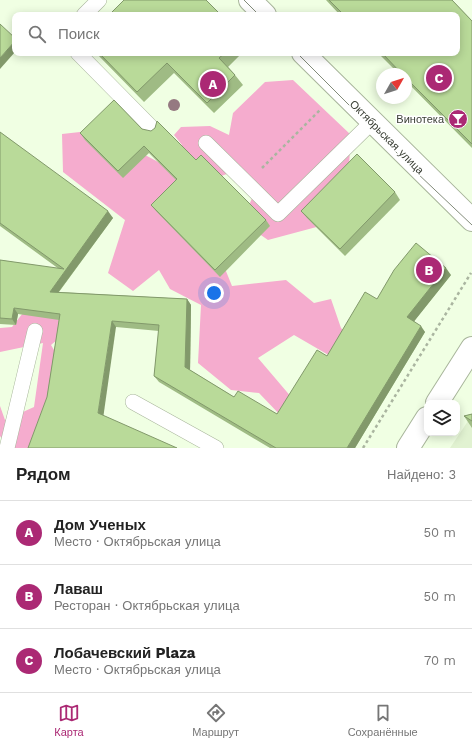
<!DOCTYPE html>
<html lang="ru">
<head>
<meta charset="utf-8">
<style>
  body { margin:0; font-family:"Work Sans",sans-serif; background:#f2f2f2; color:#222 }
  .controls { position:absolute; right:12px; bottom:12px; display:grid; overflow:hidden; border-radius:8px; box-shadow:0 2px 10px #0003 }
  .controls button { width:36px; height:36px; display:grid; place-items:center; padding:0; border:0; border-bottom:1px solid #e0e0e0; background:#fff; color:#222; font:20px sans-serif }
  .compass { position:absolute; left:376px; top:68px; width:36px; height:36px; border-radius:50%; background:#fff; box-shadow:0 2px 10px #0003; rotate:51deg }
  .you { position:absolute; left:214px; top:293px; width:14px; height:14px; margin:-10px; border:3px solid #fff; border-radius:50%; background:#1a73e8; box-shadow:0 0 0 6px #1a73e833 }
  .badge { display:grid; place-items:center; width:26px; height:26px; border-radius:50%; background:#ab2974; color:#fff; font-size:13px; font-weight:700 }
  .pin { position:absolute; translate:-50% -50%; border:2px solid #fff; box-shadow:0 1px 4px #0006 }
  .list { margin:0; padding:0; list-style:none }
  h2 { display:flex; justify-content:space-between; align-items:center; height:52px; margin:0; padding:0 16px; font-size:17px }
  h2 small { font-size:13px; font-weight:400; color:#767676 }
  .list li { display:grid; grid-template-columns:26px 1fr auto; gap:12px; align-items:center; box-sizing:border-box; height:64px; padding:0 16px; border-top:1px solid #e0e0e0 }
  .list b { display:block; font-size:15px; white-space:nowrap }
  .list p { margin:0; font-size:13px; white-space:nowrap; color:#767676 }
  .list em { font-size:13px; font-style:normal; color:#767676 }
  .icon { flex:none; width:22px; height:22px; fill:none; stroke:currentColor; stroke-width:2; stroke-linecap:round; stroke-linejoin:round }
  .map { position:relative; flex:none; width:472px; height:448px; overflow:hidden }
  .search { position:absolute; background:#fff; box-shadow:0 2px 10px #0003; left:12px; right:12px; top:12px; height:44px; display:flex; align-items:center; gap:10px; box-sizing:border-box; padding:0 14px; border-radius:8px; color:#767676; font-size:15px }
  .sheet { height:244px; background:#fff }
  nav { display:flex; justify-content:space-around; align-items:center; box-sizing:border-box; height:56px; border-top:1px solid #e0e0e0; background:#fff; font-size:11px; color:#767676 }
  nav a { display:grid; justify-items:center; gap:2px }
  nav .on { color:#ab2974 }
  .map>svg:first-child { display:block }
</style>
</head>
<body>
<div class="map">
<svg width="472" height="448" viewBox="0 0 472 448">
  <rect width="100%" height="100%" fill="#f0ffe3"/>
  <!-- built -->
  <polygon fill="#e1f2d1" points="472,415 472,448 450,448"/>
  <!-- forest -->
  <g fill="#f5acce">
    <polygon points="293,80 351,135 349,165 324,225 268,240 242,222 258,184 242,168 206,182 182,164 182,145 174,135 181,127 210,126 229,135 233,113 265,82"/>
    <polygon points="98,130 179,173 215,244 232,286 286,280 314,303 331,299 341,328 372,359 363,375 294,335 258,358 298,405 282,417 259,393 231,390 198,363 201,305 170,289 159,270 133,291 108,273 125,220 63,172 62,134"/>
    <polygon points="33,300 70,329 51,345 69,375 32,448 9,448 0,436 0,406 5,420 34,407 43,343 0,352 0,328 12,327"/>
  </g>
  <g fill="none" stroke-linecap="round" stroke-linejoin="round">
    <!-- lane casing -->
    <g stroke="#a8b59b" stroke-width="16">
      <g id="lane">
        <polyline points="84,15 99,0"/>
        <polyline points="78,53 153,129"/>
        <polyline points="206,143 278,214 372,122"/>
        <polyline points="133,402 216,448"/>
        <polyline points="7,448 35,331"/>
      </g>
    </g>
    <!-- secondary casing -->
    <g stroke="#a8b59b" stroke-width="24">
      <g id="secondary">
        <polyline points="250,0 265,15"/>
        <polyline points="303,53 472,220"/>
        <polyline points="437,403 472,348"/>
        <polyline points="408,448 427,418"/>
      </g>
    </g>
    <!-- path -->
    <g stroke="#aab5a0" stroke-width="2.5" stroke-dasharray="3 3" stroke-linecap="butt">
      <polyline points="262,168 320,110"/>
      <polyline points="363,448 471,273"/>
    </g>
    <!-- lane -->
    <use href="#lane" stroke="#fff" stroke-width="15"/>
    <!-- secondary -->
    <use href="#secondary" stroke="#fff" stroke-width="22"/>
    <!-- tram -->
    <g stroke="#828b7a" stroke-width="1">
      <polyline points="244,0 259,15"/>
      <polyline points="297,53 416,172 472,225"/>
    </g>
  </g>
  <!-- trees -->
  <circle fill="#957981" cx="174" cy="105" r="6"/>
  <!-- wall -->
  <g fill="#9fbb84">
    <polygon points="326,0 452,0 472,21 472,148 406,81 406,74 399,74 378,53 457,53 457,15 340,15"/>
    <polygon points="96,53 242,53 228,67 235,75 243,85 214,113 174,73 144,102"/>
    <polygon points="142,129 196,160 266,220 270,226 220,277 156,211 151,205 176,180 149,153 123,178 85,140 80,133"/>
    <polygon points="0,132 113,218 59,292 187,299 191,305 190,370 234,397 277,414 327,356 377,299 451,275 414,321 425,332 355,448 270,448 159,382 154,376 159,331 116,327 47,397 59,320 18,314 16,325 0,324 0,260 59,269 0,226"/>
    <polygon points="395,192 400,200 345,256 307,218 301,211"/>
    <polygon points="472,414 472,428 464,416"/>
  </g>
  <!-- shaded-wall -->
  <g fill="#82996b">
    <polygon points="15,41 15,52 0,69 0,58"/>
    <polygon points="108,211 113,218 54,298 50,292"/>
    <polygon points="446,268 451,275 412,324 407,317"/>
    <polygon points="187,299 191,305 190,374 185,367"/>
    <polygon points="14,308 18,314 16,325 12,319"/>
    <polygon points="112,321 116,327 103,419 98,413"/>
    <polygon points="421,326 425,332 355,448 347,448"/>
  </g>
  <!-- building -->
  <g fill="#b9da99" stroke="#82996b">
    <polygon points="124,0 206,0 221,15 109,15"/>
    <polygon points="329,0 452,0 472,21 472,144 406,78 406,74 402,74 382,53 457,53 457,15 344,15"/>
    <polygon points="0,24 15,38 15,41 0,58"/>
    <polygon points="99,53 225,53 219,58 235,75 207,103 167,63 137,92"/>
    <polygon points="114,100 142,129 151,131 155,128 157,121 196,160 201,155 266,220 215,270 151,205 177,179 144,146 118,171 80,133"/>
    <polygon points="0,132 108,211 50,292 187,299 185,367 234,397 238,391 277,414 317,350 327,356 365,292 377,299 394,270 416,243 446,268 407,317 421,326 347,448 276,448 154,376 159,325 112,321 98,413 177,448 28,448 47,397 60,314 14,308 12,319 0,318 0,260 64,269 0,223"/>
    <polygon points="357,154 395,192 340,249 301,211"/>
    <polygon points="472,414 472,421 464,416"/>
  </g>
  <!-- icons -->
  <defs>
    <g id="bar-disc" transform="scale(1)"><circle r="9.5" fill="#ab2974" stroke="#fff"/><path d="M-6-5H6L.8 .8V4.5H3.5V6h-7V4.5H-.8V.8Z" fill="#fff"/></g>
  </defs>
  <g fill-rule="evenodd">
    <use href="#bar-disc" x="458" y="119"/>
  </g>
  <g text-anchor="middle" stroke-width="3" stroke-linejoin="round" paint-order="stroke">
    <!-- poi labels -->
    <g font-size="11" fill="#3a3f35" stroke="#fff" text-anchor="end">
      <text x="444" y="123">Винотека</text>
    </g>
    <!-- street labels -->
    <g font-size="11" fill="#3a3f35" stroke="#fff">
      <text transform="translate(387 137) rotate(45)" y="4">Октябрьская улица</text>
    </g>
  </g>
</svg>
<div class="controls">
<button><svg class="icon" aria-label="layers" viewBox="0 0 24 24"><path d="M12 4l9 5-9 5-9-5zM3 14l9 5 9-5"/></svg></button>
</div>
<svg class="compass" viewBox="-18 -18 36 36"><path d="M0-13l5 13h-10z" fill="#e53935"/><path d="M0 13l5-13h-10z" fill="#767676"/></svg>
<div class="you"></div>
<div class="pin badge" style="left:213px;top:84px">A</div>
<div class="pin badge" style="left:429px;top:270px">B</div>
<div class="pin badge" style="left:439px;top:78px">C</div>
<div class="search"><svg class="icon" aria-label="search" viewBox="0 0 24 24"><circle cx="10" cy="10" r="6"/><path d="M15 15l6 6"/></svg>Поиск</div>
</div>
<section class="sheet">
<h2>Рядом<small>Найдено: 3</small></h2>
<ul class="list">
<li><span class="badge">A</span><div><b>Дом Ученых</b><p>Место · Октябрьская улица</p></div><em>50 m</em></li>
<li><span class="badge">B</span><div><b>Лаваш</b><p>Ресторан · Октябрьская улица</p></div><em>50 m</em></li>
<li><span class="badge">C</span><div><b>Лобачевский Plaza</b><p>Место · Октябрьская улица</p></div><em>70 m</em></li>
</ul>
</section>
<nav>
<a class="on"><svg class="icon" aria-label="map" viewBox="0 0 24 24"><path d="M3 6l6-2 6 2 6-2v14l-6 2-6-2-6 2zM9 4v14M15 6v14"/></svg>Карта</a>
<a><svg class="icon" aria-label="directions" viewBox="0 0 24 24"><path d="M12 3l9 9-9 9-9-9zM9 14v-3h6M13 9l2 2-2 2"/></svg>Маршрут</a>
<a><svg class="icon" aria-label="saved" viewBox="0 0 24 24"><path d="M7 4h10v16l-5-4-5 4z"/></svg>Сохранённые</a>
</nav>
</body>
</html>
